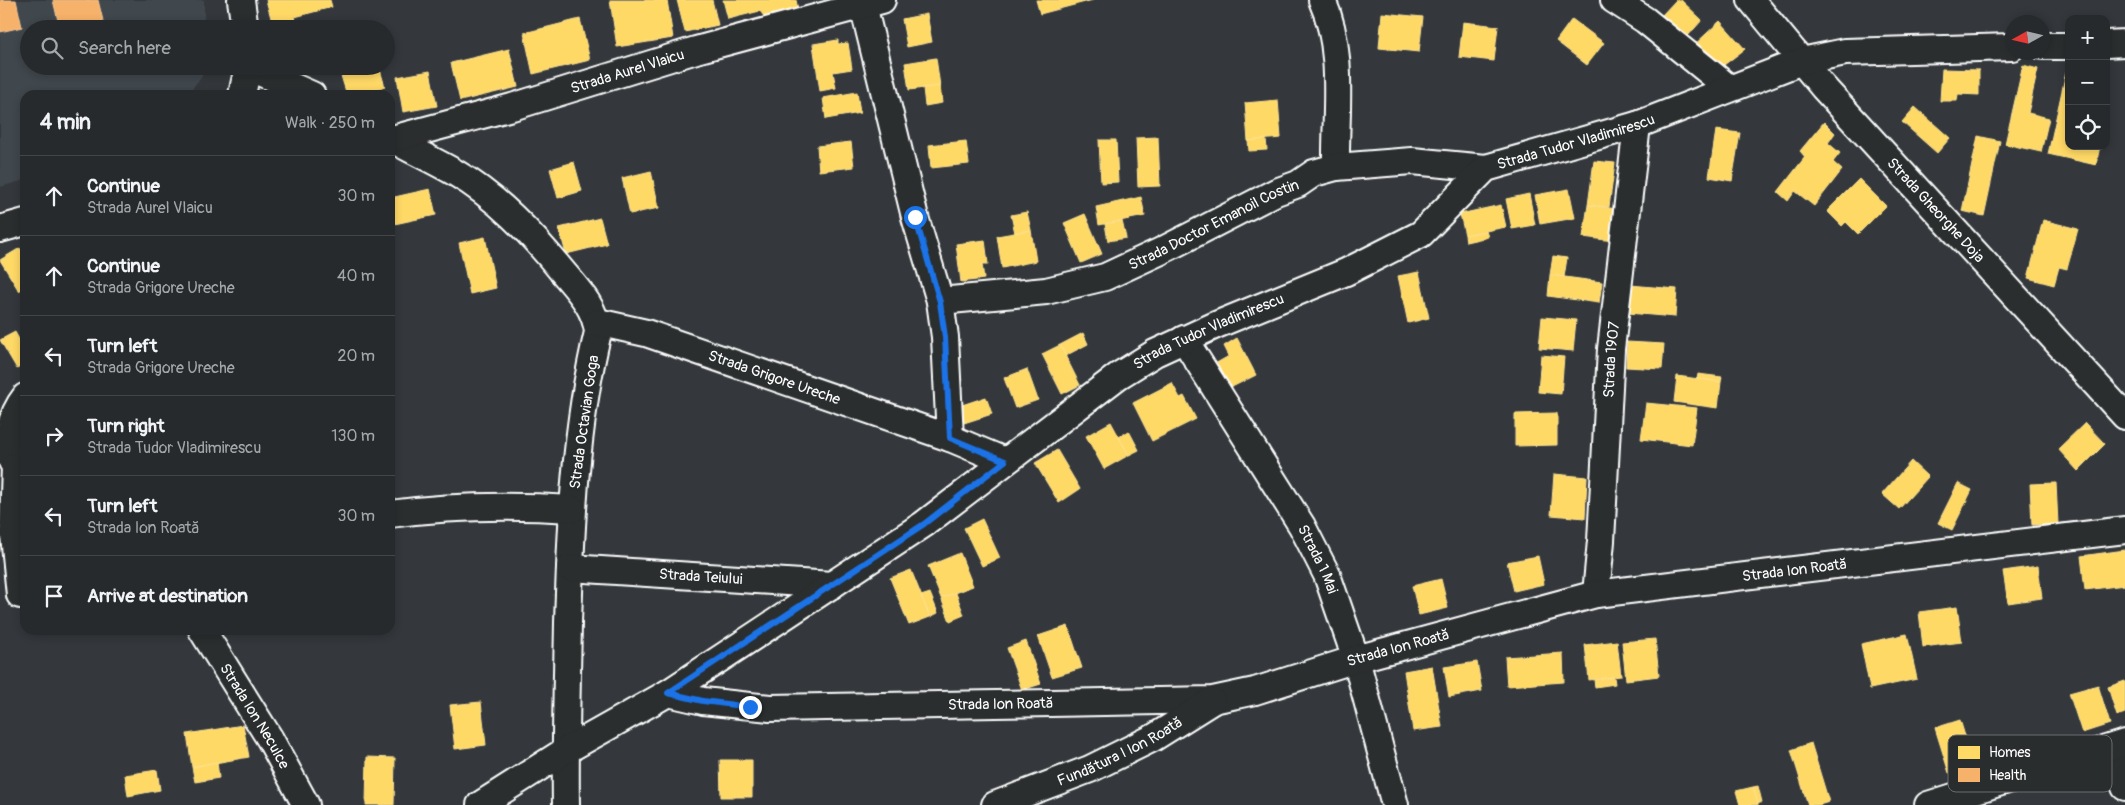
<!DOCTYPE html>
<html lang="en">
<head>
<meta charset="utf-8">
<style>
  body { margin:0; font-family:Pangolin,sans-serif; background:#333639; color:#f1f3f6 }
  .controls { position:absolute; right:15px; top:15px; display:grid; overflow:hidden; border-radius:10px; box-shadow:0 2px 8px #0003 }
  .controls button { width:45px; height:45px; display:grid; place-items:center; padding:0; border:0; border-bottom:1px solid #434649; background:#272a2d; color:#f1f3f6; font:25px sans-serif }
  .compass { position:absolute; left:2005px; top:15px; width:45px; height:45px; border-radius:50%; background:#272a2d; box-shadow:0 2px 8px #0003; rotate:262deg }
  .stop { position:absolute; width:15px; height:15px; margin:-11px; border:4px solid #1a73e8; border-radius:50%; background:#fff }
  .stop.end { background:#1a73e8; border-color:#fff; box-shadow:0 1px 5px #0008 }
  .list { margin:0; padding:0; list-style:none }
  h2 { display:flex; justify-content:space-between; align-items:center; height:65px; margin:0; padding:0 20px; font-size:21px }
  h2 small { font-size:16px; font-weight:400; color:#a4a7aa }
  .list li { display:grid; grid-template-columns:32px 1fr auto; gap:15px; align-items:center; box-sizing:border-box; height:80px; padding:0 20px; border-top:1px solid #434649 }
  .list b { display:block; font-size:19px; white-space:nowrap }
  .list p { margin:0; font-size:16px; white-space:nowrap; color:#a4a7aa }
  .list em { font-size:16px; font-style:normal; color:#a4a7aa }
  .icon { flex:none; width:28px; height:28px; fill:none; stroke:currentColor; stroke-width:2; stroke-linecap:round; stroke-linejoin:round }
  .map { position:relative; flex:none; width:2125px; height:805px; overflow:hidden }
  .search { position:absolute; background:#272a2d; box-shadow:0 2px 8px #0003; left:20px; top:20px; width:375px; height:55px; display:flex; align-items:center; gap:12px; box-sizing:border-box; padding:0 18px; border-radius:28px; color:#a4a7aa; font-size:19px }
  .panel { position:absolute; background:#272a2d; box-shadow:0 2px 8px #0003; left:20px; top:90px; width:375px; height:545px; border-radius:15px }
  .map>svg:first-child { display:block }
</style>
</head>
<body>
<div class="map">
<svg width="2125" height="805" viewBox="0 0 2125 805">
  <rect width="100%" height="100%" fill="#34383c"/>
  <filter id="ink" filterUnits="userSpaceOnUse"><feTurbulence type="fractalNoise" baseFrequency=".02" numOctaves="2"/><feDisplacementMap in="SourceGraphic" scale="10" xChannelSelector="R" yChannelSelector="G"/><feConvolveMatrix kernelMatrix="1 2 1 2 8 2 1 2 1" color-interpolation-filters="sRGB"/></filter>
  <g filter="url(#ink)">
    <!-- built -->
    <polygon fill="#40464d" points="0,0 204,0 204,29 29,29 29,66 205,66 205,72 187,95 25,95 25,180 0,187"/>
    <!-- homes -->
    <g fill="#ffd966" stroke="#ffe494">
      <polygon points="266,0 330,0 332,7 295,17 298,27 274,29"/>
      <polygon points="610,0 667,0 673,38 617,47"/>
      <polygon points="677,0 712,0 718,25 685,32"/>
      <polygon points="723,0 796,0 798,10 766,19 760,11 728,19"/>
      <polygon points="1036,0 1093,0 1040,14"/>
      <polygon points="1676,0 1681,0 1702,20 1687,37 1662,15"/>
      <polygon points="1382,13 1423,17 1419,52 1379,48"/>
      <polygon points="927,14 932,42 907,47 902,19"/>
      <polygon points="580,19 590,60 533,74 524,33"/>
      <polygon points="1572,19 1604,43 1587,65 1556,41"/>
      <polygon points="1720,21 1745,49 1716,71 1691,48"/>
      <polygon points="1463,22 1498,26 1494,61 1459,57"/>
      <polygon points="838,40 838,44 848,43 852,69 833,72 836,88 820,91 813,44"/>
      <polygon points="509,49 518,87 460,101 451,63"/>
      <polygon points="936,58 940,86 909,90 905,63"/>
      <polygon points="2023,65 2038,69 2028,113 2049,118 2041,152 2005,144"/>
      <polygon points="338,66 379,66 385,87 357,95 347,95"/>
      <polygon points="2067,68 2069,146 2100,146 2096,165 2048,154"/>
      <polygon points="1942,69 1979,70 1979,95 1958,94 1957,101 1940,101"/>
      <polygon points="430,71 437,106 403,112 397,77"/>
      <polygon points="940,86 942,103 925,106 923,88"/>
      <polygon points="857,92 860,113 826,119 823,98"/>
      <polygon points="1278,100 1281,138 1248,141 1245,103"/>
      <polygon points="1915,107 1950,138 1937,153 1902,122"/>
      <polygon points="1824,122 1835,133 1828,143 1840,153 1833,162 1842,170 1814,206 1795,191 1788,201 1778,192 1805,157 1800,151"/>
      <polygon points="1716,130 1740,133 1732,181 1709,177"/>
      <polygon points="1978,136 2000,141 1984,216 1962,211"/>
      <polygon points="1158,137 1160,186 1138,187 1136,138"/>
      <polygon points="1266,139 1267,150 1249,151 1248,141"/>
      <polygon points="1099,140 1116,140 1118,182 1101,183"/>
      <polygon points="966,141 969,164 931,168 929,145"/>
      <polygon points="851,142 854,167 819,171 817,146"/>
      <polygon points="1594,161 1615,163 1609,207 1588,205"/>
      <polygon points="574,162 582,191 558,198 550,169"/>
      <polygon points="651,171 659,208 630,214 622,178"/>
      <polygon points="1859,179 1886,206 1858,234 1846,222 1842,226 1827,211"/>
      <polygon points="430,189 436,215 390,225 390,198"/>
      <polygon points="1569,189 1575,218 1540,224 1535,195"/>
      <polygon points="1529,194 1535,225 1512,229 1506,199"/>
      <polygon points="1141,197 1145,216 1099,225 1096,207"/>
      <polygon points="1501,205 1506,227 1465,235 1460,214"/>
      <polygon points="1588,205 1617,209 1613,241 1583,237"/>
      <polygon points="1027,212 1031,230 1015,233 1011,215"/>
      <polygon points="1085,214 1102,254 1081,263 1064,223"/>
      <polygon points="600,218 607,244 566,254 559,228"/>
      <polygon points="2043,220 2078,229 2067,269 2059,267 2054,285 2028,278"/>
      <polygon points="1122,221 1126,238 1108,241 1105,224"/>
      <polygon points="1031,230 1036,261 1002,268 997,236"/>
      <polygon points="1486,231 1488,237 1466,242 1465,235"/>
      <polygon points="485,237 496,288 470,294 459,243"/>
      <polygon points="985,240 988,264 982,264 984,279 961,282 956,244"/>
      <polygon points="20,248 25,256 25,287 19,291 0,260"/>
      <polygon points="1553,256 1567,258 1564,277 1550,275"/>
      <polygon points="1419,272 1429,318 1408,323 1398,276"/>
      <polygon points="1550,275 1602,282 1599,303 1548,296"/>
      <polygon points="1630,285 1677,289 1675,317 1628,313"/>
      <polygon points="1542,317 1576,320 1573,351 1539,348"/>
      <polygon points="15,332 25,350 25,364 17,369 0,340"/>
      <polygon points="1083,333 1088,344 1065,356 1060,345"/>
      <polygon points="1237,338 1256,375 1226,390 1213,365 1229,356 1224,346"/>
      <polygon points="1627,342 1664,344 1662,369 1626,367"/>
      <polygon points="1060,345 1080,385 1062,394 1042,354"/>
      <polygon points="1541,355 1564,357 1561,394 1538,392"/>
      <polygon points="1027,369 1038,400 1015,408 1004,378"/>
      <polygon points="1698,374 1722,377 1721,382 1697,379"/>
      <polygon points="1677,376 1721,382 1718,408 1674,402"/>
      <polygon points="1172,383 1180,398 1184,396 1196,419 1152,441 1133,403"/>
      <polygon points="986,397 992,414 964,423 959,406"/>
      <polygon points="1646,403 1697,408 1692,445 1641,439"/>
      <polygon points="1557,413 1557,445 1515,446 1515,414"/>
      <polygon points="1111,422 1129,455 1104,469 1086,436"/>
      <polygon points="2085,423 2105,444 2078,471 2058,449"/>
      <polygon points="1129,431 1139,450 1129,455 1119,437"/>
      <polygon points="1057,450 1080,489 1059,503 1035,463"/>
      <polygon points="1911,461 1928,477 1899,509 1882,494"/>
      <polygon points="1554,474 1587,477 1585,518 1551,515"/>
      <polygon points="1958,483 1972,490 1952,530 1938,523"/>
      <polygon points="2056,483 2058,524 2032,525 2030,484"/>
      <polygon points="982,519 1000,558 982,566 964,528"/>
      <polygon points="2125,550 2125,585 2085,590 2081,556"/>
      <polygon points="960,553 973,586 941,598 928,566"/>
      <polygon points="1538,556 1544,584 1514,591 1507,562"/>
      <polygon points="2038,566 2042,598 2008,603 2003,571"/>
      <polygon points="911,570 930,617 909,625 890,578"/>
      <polygon points="1441,579 1448,608 1419,615 1412,586"/>
      <polygon points="930,593 938,613 930,617 921,596"/>
      <polygon points="956,593 964,615 950,621 941,598"/>
      <polygon points="1957,607 1962,642 1923,647 1919,612"/>
      <polygon points="1068,626 1082,668 1052,677 1038,636"/>
      <polygon points="1907,634 1917,679 1870,689 1861,644"/>
      <polygon points="1655,639 1659,676 1626,680 1622,642"/>
      <polygon points="1026,641 1041,684 1022,690 1007,648"/>
      <polygon points="1617,641 1621,676 1589,680 1585,645"/>
      <polygon points="1563,653 1564,682 1507,686 1505,657"/>
      <polygon points="1477,662 1482,691 1449,697 1444,667"/>
      <polygon points="1432,666 1442,727 1413,731 1404,671"/>
      <polygon points="1614,677 1615,684 1595,687 1594,680"/>
      <polygon points="2125,681 2125,713 2117,716 2108,687"/>
      <polygon points="2098,685 2110,724 2082,733 2069,693"/>
      <polygon points="481,702 486,745 455,749 450,705"/>
      <polygon points="1960,720 1974,765 1949,773 1935,728"/>
      <polygon points="243,725 249,757 192,767 187,734"/>
      <polygon points="1811,743 1829,802 1819,805 1808,805 1791,750"/>
      <polygon points="367,757 395,758 394,805 366,805"/>
      <polygon points="720,760 752,760 752,797 721,797"/>
      <polygon points="217,762 219,778 195,782 192,767"/>
      <polygon points="157,770 160,790 128,796 125,775"/>
      <polygon points="1758,786 1762,802 1758,804 1753,787"/>
      <polygon points="1753,787 1758,805 1740,805 1736,791"/>
    </g>
    <!-- health -->
    <g fill="#f6b26b" stroke="#f9c997">
      <polygon points="0,0 16,0 22,27 0,32"/>
      <polygon points="53,0 98,0 105,29 60,29"/>
    </g>
    <g fill="none" stroke-linecap="round" stroke-linejoin="round">
      <!-- minor casing -->
      <g stroke="#fff" stroke-width="30">
        <g id="minor">
          <polyline points="241,0 245,29"/>
          <path d="M 1322,0 C 1345,51 1335,112 1336,167"/>
          <polyline points="1614,0 1645,20 1729,88"/>
          <path id="s1" d="M 1751,0 L 1823,87 L 2125,416"/>
          <polyline points="863,5 915,217 940,301 945,337 950,438"/>
          <polyline points="2106,44 2125,43"/>
          <polyline points="2042,46 2069,46"/>
          <polyline points="248,67 312,95"/>
          <polyline points="242,95 248,66"/>
          <path d="M 390,138 C 411,150 433,160 454,172 C 497,197 531,233 562,271 C 578,290 595,307 598,332 C 575,427 571,525 568,623 C 567,683 565,744 566,805"/>
          <path id="s2" d="M 392,139 L 512,107 L 696,50 L 882,0"/>
          <polyline points="0,229 25,222"/>
          <path id="s3" d="M 940,301 L 1046,291 L 1105,277 L 1161,251 L 1276,192 L 1298,184 L 1314,173 L 1336,167 L 1412,161 L 1486,168"/>
          <path id="s4" d="M 597,322 L 646,333 L 950,438 L 1005,461"/>
          <path id="s5" d="M 1184,339 L 1302,526 L 1327,575 L 1356,659 L 1395,805"/>
          <path d="M 25,397 C 13,412 0,448 15,466 C 17,469 22,471 25,472"/>
          <polyline points="15,466 13,525 20,595"/>
          <path d="M 390,514 C 451,506 510,505 572,509"/>
          <path id="s6" d="M 570,568 L 832,585"/>
          <path id="s7" d="M 1596,594 L 1601,541 L 1611,349 L 1637,125"/>
          <path id="s8" d="M 202,630 L 270,739 L 306,805"/>
          <path id="s9" d="M 668,693 L 703,701 L 770,708 L 1213,700 L 1255,691 L 1356,659 L 1596,594 L 2125,530"/>
          <polyline points="2111,748 2125,787"/>
          <path id="s10" d="M 480,805 L 565,751 L 668,693 L 924,524 L 1118,376 L 1155,353 L 1216,325 L 1346,272 L 1421,234 L 1486,168 L 1637,125 L 1802,61 L 1845,52 L 2012,47"/>
          <path id="s11" d="M 995,805 L 1090,769 L 1153,738 L 1212,701"/>
          <polyline points="1928,805 2125,743"/>
        </g>
      </g>
      <!-- minor -->
      <use href="#minor" stroke="#2a2d2e" stroke-width="26"/>
    </g>
  </g>
  <g fill="none" stroke-linecap="round" stroke-linejoin="round" filter="url(#ink)">
    <!-- route -->
    <polyline stroke="#1a73e8" stroke-width="6" points="750,707 703,701 668,693 924,524 1005,461 950,438 945,337 940,302 915,217"/>
  </g>
  <g text-anchor="middle" stroke-width="5" stroke-linejoin="round" paint-order="stroke">
    <!-- street labels -->
    <g font-size="15" fill="#fff" stroke="#2a2d2e">
      <text dy="5" stroke="none"><textPath href="#s2" startOffset="245">Strada Aurel Vlaicu</textPath></text>
      <text dy="5" stroke="none"><textPath href="#s10" startOffset="1291">Strada Tudor Vladimirescu</textPath></text>
      <text dy="5" stroke="none"><textPath href="#s1" startOffset="280">Strada Gheorghe Doja</textPath></text>
      <text dy="5" stroke="none"><textPath href="#s3" startOffset="288">Strada Doctor Emanoil Costin</textPath></text>
      <text dy="5" stroke="none"><textPath href="#s10" startOffset="871">Strada Tudor Vladimirescu</textPath></text>
      <text dy="5" stroke="none"><textPath href="#s7" startOffset="235">Strada 1907</textPath></text>
      <text dy="5" stroke="none"><textPath href="#s4" startOffset="186">Strada Grigore Ureche</textPath></text>
      <text transform="translate(584 422) rotate(-82)" y="5">Strada Octavian Goga</text>
      <text dy="5" stroke="none"><textPath href="#s5" startOffset="258">Strada 1 Mai</textPath></text>
      <text dy="5" stroke="none"><textPath href="#s9" startOffset="1144">Strada Ion Roată</textPath></text>
      <text dy="5" stroke="none"><textPath href="#s6" startOffset="131">Strada Teiului</textPath></text>
      <text dy="5" stroke="none"><textPath href="#s9" startOffset="739">Strada Ion Roată</textPath></text>
      <text dy="5" stroke="none"><textPath href="#s9" startOffset="334">Strada Ion Roată</textPath></text>
      <text dy="5" stroke="none"><textPath href="#s8" startOffset="101">Strada Ion Neculce</textPath></text>
      <text dy="5" stroke="none"><textPath href="#s11" startOffset="136">Fundătura I Ion Roată</textPath></text>
    </g>
  </g>
  <!-- legend -->
  <rect x="1948" y="735" width="164" height="57" rx="8" fill="#2a2d2e" stroke="#6a6c6d" stroke-width="1"/>
  <rect x="1958" y="746" width="22" height="13" fill="#ffd966"/>
  <rect x="1958" y="768" width="22" height="14" fill="#f6b26b"/>
  <g font-size="14" fill="#fff">
    <text x="1989" y="757">Homes</text>
    <text x="1989" y="780">Health</text>
  </g>
</svg>
<div class="controls">
<button>+</button>
<button>−</button>
<button><svg class="icon" aria-label="locate" viewBox="0 0 24 24"><circle cx="12" cy="12" r="6"/><path d="M12 2v4M12 18v4M2 12h4M18 12h4"/></svg></button>
</div>
<svg class="compass" viewBox="-18 -18 36 36"><path d="M0-13l5 13h-10z" fill="#e53935"/><path d="M0 13l5-13h-10z" fill="#a4a7aa"/></svg>
<div class="stop" style="left:915px;top:217px"></div>
<div class="stop end" style="left:750px;top:707px"></div>
<div class="search"><svg class="icon" aria-label="search" viewBox="0 0 24 24"><circle cx="10" cy="10" r="6"/><path d="M15 15l6 6"/></svg>Search here</div>
<section class="panel">
<h2>4 min<small>Walk · 250 m</small></h2>
<ul class="list">
<li><svg class="icon" aria-label="ahead" viewBox="0 0 24 24"><path d="M12 20V5M6 11l6-6 6 6"/></svg><div><b>Continue</b><p>Strada Aurel Vlaicu</p></div><em>30 m</em></li>
<li><svg class="icon" aria-label="ahead" viewBox="0 0 24 24"><path d="M12 20V5M6 11l6-6 6 6"/></svg><div><b>Continue</b><p>Strada Grigore Ureche</p></div><em>40 m</em></li>
<li><svg class="icon" aria-label="left" viewBox="0 0 24 24"><path d="M17 20v-9H6M10 6l-5 5 5 5"/></svg><div><b>Turn left</b><p>Strada Grigore Ureche</p></div><em>20 m</em></li>
<li><svg class="icon" aria-label="right" viewBox="0 0 24 24"><path d="M7 20v-9h11M14 6l5 5-5 5"/></svg><div><b>Turn right</b><p>Strada Tudor Vladimirescu</p></div><em>130 m</em></li>
<li><svg class="icon" aria-label="left" viewBox="0 0 24 24"><path d="M17 20v-9H6M10 6l-5 5 5 5"/></svg><div><b>Turn left</b><p>Strada Ion Roată</p></div><em>30 m</em></li>
<li><svg class="icon" aria-label="arrive" viewBox="0 0 24 24"><path d="M6 21V4h12l-3 4 3 4H6"/></svg><div><b>Arrive at destination</b></div></li>
</ul>
</section>
</div>
</body>
</html>
